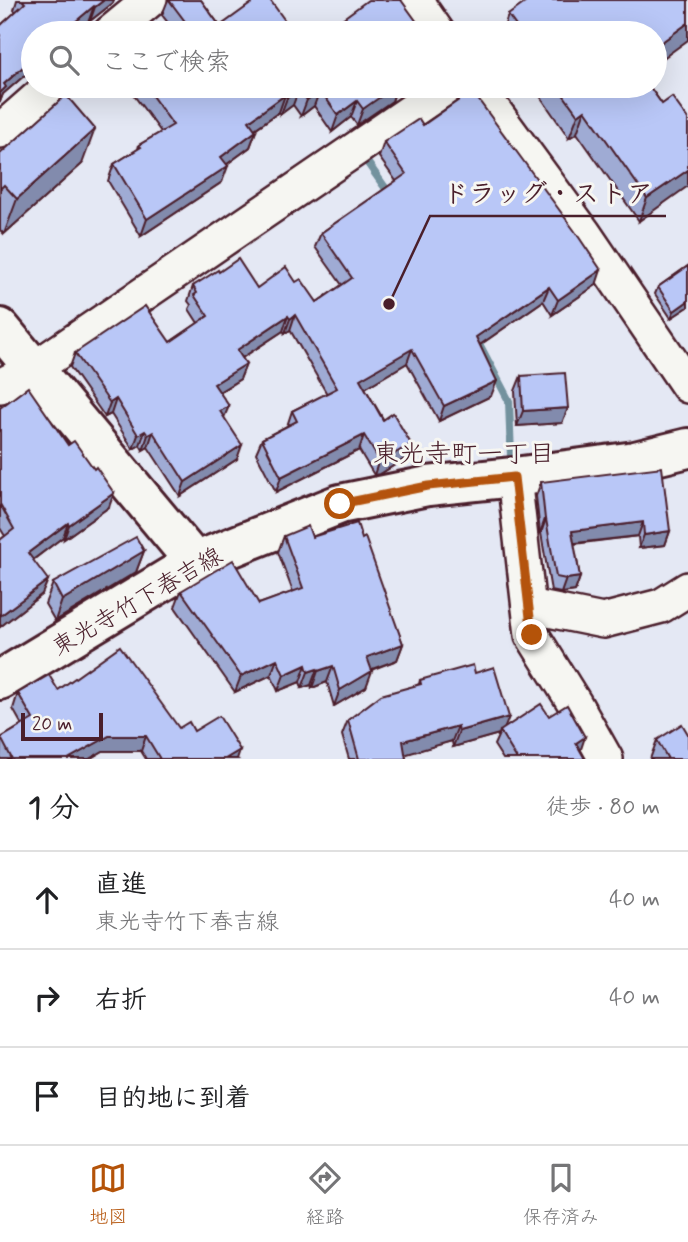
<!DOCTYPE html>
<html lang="ja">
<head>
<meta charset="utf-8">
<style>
  body { margin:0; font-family:Mynerve,"Klee One",sans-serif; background:#f6f6f6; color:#202124 }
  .scale { position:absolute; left:21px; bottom:18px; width:82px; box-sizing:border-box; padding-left:7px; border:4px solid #4a1f2b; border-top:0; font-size:19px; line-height:24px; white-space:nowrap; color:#4a1f2b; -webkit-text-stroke:5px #f6f6f2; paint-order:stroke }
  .stop { position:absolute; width:21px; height:21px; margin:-16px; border:5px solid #b45309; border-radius:50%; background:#fff }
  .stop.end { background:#b45309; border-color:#fff; box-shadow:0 2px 7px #0008 }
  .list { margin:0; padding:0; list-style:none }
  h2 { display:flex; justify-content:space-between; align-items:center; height:91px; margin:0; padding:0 28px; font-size:30px }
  h2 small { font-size:23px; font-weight:400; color:#757577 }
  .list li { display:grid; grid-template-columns:46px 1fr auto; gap:21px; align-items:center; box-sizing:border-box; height:98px; padding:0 28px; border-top:2px solid #e0e0e0 }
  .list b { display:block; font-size:26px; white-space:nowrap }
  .list p { margin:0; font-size:23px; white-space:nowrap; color:#757577 }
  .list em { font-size:23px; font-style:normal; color:#757577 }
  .icon { flex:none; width:38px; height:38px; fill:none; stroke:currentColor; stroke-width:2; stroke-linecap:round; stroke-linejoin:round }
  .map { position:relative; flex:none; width:688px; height:759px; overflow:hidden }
  .search { position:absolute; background:#fff; box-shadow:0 7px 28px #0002; left:21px; right:21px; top:21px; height:77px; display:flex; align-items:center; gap:18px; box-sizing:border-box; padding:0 24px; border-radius:38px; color:#757577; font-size:26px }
  .sheet { height:385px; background:#fff }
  nav { display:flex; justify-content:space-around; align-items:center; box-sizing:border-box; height:98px; border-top:2px solid #e0e0e0; background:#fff; font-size:19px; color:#757577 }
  nav a { display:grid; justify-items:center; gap:4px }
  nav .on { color:#b45309 }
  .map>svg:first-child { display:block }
</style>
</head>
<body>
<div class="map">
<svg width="688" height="759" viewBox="0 0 688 759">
  <rect width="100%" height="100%" fill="#e4e8f4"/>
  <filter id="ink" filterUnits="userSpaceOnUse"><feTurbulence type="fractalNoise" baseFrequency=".0143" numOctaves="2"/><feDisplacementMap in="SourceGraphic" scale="14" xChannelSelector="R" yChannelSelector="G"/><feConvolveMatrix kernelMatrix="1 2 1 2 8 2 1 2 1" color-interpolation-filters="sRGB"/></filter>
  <g filter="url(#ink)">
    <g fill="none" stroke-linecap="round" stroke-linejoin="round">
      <!-- stream -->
      <g stroke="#73929e" stroke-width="8">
        <polyline points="362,155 391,196"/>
        <polyline points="475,336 509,401 511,457 509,469"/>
      </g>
      <!-- street casing -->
      <g stroke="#4a1f2b" stroke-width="38">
        <g id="street">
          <polyline points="415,0 438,33"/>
          <polyline points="110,33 150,0"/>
          <polyline points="476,86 584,233 688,386"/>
          <polyline points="0,131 51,86"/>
          <polyline points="0,386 35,368 448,86"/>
          <polyline points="514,477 532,635 575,704 606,759"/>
          <polyline points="529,606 603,621 661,606 688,589"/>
        </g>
      </g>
      <!-- secondary casing -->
      <g stroke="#4a1f2b" stroke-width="44">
        <g id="secondary">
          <polyline points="0,328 195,562"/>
          <polyline points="0,680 195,562 340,504 428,486 514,477 635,461 688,448"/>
        </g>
      </g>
      <!-- street -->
      <use href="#street" stroke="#f6f6f2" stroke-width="33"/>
      <!-- secondary -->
      <use href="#secondary" stroke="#f6f6f2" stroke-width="38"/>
    </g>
    <!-- wall -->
    <g fill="#9fabd4" stroke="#4a1f2b" stroke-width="2">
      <polygon points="17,0 114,0 113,3 90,21 89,20 33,33 33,68 3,94 0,102 0,26 16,12 14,10"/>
      <polygon points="168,0 201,0 220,26 294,33 176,33 162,15"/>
      <polygon points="508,15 655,33 502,33"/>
      <polygon points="127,86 397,86 392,101 357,125 351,117 332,132 314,106 301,116 293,105 281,114 279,112 255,129 256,131 250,147 227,164 222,182 141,236 108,181 114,164 138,149 139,145 161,132"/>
      <polygon points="533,86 649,86 662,104 688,119 639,221 577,133 569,138"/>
      <polygon points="423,125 596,285 552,315 543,301 480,345 491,396 439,421 407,363 365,388 406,458 380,474 374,475 359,450 276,492 256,453 262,439 287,426 292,411 327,394 290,330 285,333 283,331 242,358 246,364 240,379 220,392 224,418 237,459 180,496 148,447 143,450 140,445 133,449 111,414 105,417 70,367 75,353 170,342 198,323 189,309 191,305 188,301 193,286 219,272 257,288 296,282 317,302 342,285 315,247 321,233 396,181 379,157 384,142"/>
      <polygon points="0,154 82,164 4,234 0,230"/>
      <polygon points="688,266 688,307 671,318 655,294 658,287"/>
      <polygon points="521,376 562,423 517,426 515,391"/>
      <polygon points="0,408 109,507 64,539 63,537 33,560 42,594 0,627 0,540 5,536 0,528"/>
      <polygon points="541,482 670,531 665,545 639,548 638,536 574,544 580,577 575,591 561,593 551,591 541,533 540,533 536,496"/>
      <polygon points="284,536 362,539 403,644 397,660 371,670 366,687 334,706 327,682 312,688 311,685 302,688 300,682 278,691 271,675 235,692 175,607 181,591 259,604 293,592 278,552"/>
      <polygon points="144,551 136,572 55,621 45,604 53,583"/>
      <polygon points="475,673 505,728 549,716 580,750 585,759 503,759 494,745 499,734 453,747 452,741 405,754 406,759 349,759 342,735 348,720 419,684 420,680"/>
      <polygon points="58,690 179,728 194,731 237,759 146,759 141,751 103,751 89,759 0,759 1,738 22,725 13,709 18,693"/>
      <polygon points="657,740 688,759 650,759"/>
    </g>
    <!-- shaded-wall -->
    <g fill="#828bad" stroke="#4a1f2b" stroke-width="2">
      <polygon points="104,0 114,0 113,3 90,21 95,7"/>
      <polygon points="94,6 89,20 73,33 62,33"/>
      <polygon points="688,23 688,40 655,64 655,47"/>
      <polygon points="33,58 33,68 3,94 0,102 0,93 4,84"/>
      <polygon points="390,86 397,86 392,101 357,125 363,109"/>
      <polygon points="299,89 293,105 281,114 287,98"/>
      <polygon points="320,90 314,106 301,116 307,100"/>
      <polygon points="285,95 279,112 243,137 249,121"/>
      <polygon points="357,101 351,117 332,132 338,115"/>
      <polygon points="585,110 577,133 569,138 578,115"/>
      <polygon points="95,129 82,164 4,234 17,199"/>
      <polygon points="256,131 250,147 215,173 221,157"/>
      <polygon points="228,166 222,182 141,236 147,219"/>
      <polygon points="688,170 688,186 639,221 647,198"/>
      <polygon points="601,270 596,285 552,315 558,300"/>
      <polygon points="549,287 543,301 471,351 476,337"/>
      <polygon points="688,301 688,307 671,318 674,311"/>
      <polygon points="295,315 290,330 285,333 290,319"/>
      <polygon points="288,316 283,331 231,365 237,350"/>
      <polygon points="412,349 407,363 355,394 360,379"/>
      <polygon points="246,364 240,379 209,398 214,384"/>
      <polygon points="497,381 491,396 439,421 444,406"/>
      <polygon points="116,399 111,414 105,417 110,403"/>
      <polygon points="229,406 223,420 220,411"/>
      <polygon points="568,408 562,423 517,426 523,411"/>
      <polygon points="145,431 140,445 133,449 138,435"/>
      <polygon points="153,432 148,447 143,450 148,435"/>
      <polygon points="364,435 359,450 276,492 281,477"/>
      <polygon points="411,444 406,458 380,474 374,475 379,460"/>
      <polygon points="242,445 237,459 180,496 185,482"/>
      <polygon points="114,493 109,507 64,539 69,525"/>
      <polygon points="545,519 546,519 541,533 540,533"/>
      <polygon points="643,522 638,536 567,544 572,531"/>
      <polygon points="68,523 63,537 22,568 28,553"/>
      <polygon points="670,531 665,545 639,548 644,535"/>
      <polygon points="144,551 136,572 55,621 62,600"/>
      <polygon points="580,577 575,591 561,593 566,579"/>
      <polygon points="48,580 42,594 0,627 0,616"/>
      <polygon points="403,644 397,660 361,673 367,657"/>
      <polygon points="277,659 271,675 235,692 241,676"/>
      <polygon points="306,665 300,682 278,691 284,675"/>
      <polygon points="333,666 327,682 312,688 318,671"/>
      <polygon points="317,669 311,685 302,688 308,672"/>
      <polygon points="372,671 366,687 334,706 340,690"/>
      <polygon points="509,717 503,732 500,731 499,734 453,747 459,731"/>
      <polygon points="458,726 452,741 397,757 403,741"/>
      <polygon points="109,736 146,736 141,751 103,751 89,759 68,759"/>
      <polygon points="585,737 580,752 576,743"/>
      <polygon points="240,750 237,759 225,759"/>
    </g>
    <!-- building -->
    <g fill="#b9c7f7" stroke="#4a1f2b" stroke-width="2">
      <polygon points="22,0 104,0 95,7 94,6 62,33 33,33 33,58 4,84 6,87 0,93 0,26 25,3"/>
      <polygon points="169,0 201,0 220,26 256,0 270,0 294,33 175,33 187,24"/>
      <polygon points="368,0 401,0 425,33 323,33"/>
      <polygon points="529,0 688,0 688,23 655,47 655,33 521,33 508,15"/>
      <polygon points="145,86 396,86 363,109 357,101 338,115 320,90 307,100 299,89 287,98 285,95 249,121 256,131 221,157 228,166 147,219 114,164 141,147 139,145 173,125"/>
      <polygon points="557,86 649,86 662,104 672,97 688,119 688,170 647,198 585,110 578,115"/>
      <polygon points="472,91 574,230 601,270 558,300 549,287 476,337 497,381 444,406 412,349 360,379 383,420 393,413 411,444 385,459 379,460 364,435 281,477 262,439 297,421 292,411 337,388 295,315 290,319 288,316 237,350 246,364 214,384 229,406 220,411 242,445 185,482 153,432 148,435 145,431 138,435 116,399 110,403 75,353 145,306 170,342 208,316 194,295 197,293 193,286 218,270 219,272 238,259 257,288 286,267 296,282 301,279 317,302 352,278 321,233 406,174 384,142 419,119 423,125"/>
      <polygon points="66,95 95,129 17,199 4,185 0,189 0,154"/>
      <polygon points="688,266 688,301 674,311 658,287"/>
      <polygon points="565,373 568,408 523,411 521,376"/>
      <polygon points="28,387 68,445 74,441 94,469 96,467 114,493 69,525 68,523 28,553 48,580 0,616 0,540 14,529 0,504 0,408"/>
      <polygon points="662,467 670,531 644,535 643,522 572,531 580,577 566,579 556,577 546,519 545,519 541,482"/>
      <polygon points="357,523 362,539 365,537 403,644 367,657 372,671 340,690 333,666 318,671 317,669 308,672 306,665 284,675 277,659 241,676 181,591 233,560 259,604 303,588 284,536 308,526 312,537"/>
      <polygon points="136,537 144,551 62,600 53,583"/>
      <polygon points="120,646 179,728 189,722 194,731 219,716 240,750 225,759 160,759 146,736 109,736 68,759 12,759 1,738 33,719 18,693 49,675 58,690"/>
      <polygon points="473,665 475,673 494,667 509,717 459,731 458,726 403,741 406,759 359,759 348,720 381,695 421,684 420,680"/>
      <polygon points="541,704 549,716 567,705 585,737 576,743 585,759 517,759 500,731"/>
      <polygon points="682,724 688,734 688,759 668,759 657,740"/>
    </g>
  </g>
  <g fill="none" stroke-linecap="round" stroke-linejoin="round" filter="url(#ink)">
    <!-- route -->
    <polyline stroke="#b45309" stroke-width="9" points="340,504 428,486 514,477 532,635"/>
  </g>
  <g text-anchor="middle" stroke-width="6" stroke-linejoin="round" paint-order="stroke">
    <!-- street labels -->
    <g font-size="24" fill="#4a1f2b" stroke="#f6f6f2">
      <text transform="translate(137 601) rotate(-30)" y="8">東光寺竹下春吉線</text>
    </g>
    <!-- neighbourhood labels -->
    <g font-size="26" fill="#4a1f2b" stroke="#f6f6f2">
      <text x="464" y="462">東光寺町一丁目</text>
    </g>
  </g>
  <!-- callouts -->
  <path fill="none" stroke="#4a1f2b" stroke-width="2.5" d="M389 304L430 216H666"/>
  <circle fill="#4a1f2b" stroke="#f6f6f2" stroke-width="2.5" cx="389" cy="304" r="7"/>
  <g font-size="26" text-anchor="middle" font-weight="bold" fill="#4a1f2b" stroke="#f6f6f2" stroke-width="6" stroke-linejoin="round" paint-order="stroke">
    <text x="548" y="202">ドラッグ・ストア</text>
  </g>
</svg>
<div class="scale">20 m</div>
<div class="stop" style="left:340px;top:504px"></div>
<div class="stop end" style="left:532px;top:635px"></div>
<div class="search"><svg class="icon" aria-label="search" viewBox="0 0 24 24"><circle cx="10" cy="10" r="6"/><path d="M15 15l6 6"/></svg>ここで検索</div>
</div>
<section class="sheet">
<h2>1 分<small>徒歩 · 80 m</small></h2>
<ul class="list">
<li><svg class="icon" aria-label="ahead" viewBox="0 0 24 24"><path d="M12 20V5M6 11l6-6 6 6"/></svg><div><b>直進</b><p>東光寺竹下春吉線</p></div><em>40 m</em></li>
<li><svg class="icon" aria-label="right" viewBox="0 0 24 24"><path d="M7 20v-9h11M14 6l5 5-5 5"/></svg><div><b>右折</b></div><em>40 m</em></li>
<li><svg class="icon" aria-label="arrive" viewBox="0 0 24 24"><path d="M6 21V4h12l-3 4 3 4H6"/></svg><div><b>目的地に到着</b></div></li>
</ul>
</section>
<nav>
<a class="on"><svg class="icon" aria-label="map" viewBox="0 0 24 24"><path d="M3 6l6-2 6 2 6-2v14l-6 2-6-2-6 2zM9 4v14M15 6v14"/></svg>地図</a>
<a><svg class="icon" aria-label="directions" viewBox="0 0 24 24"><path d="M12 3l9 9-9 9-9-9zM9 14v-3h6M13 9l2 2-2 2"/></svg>経路</a>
<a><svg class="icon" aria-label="saved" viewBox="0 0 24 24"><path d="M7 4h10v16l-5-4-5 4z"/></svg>保存済み</a>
</nav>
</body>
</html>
